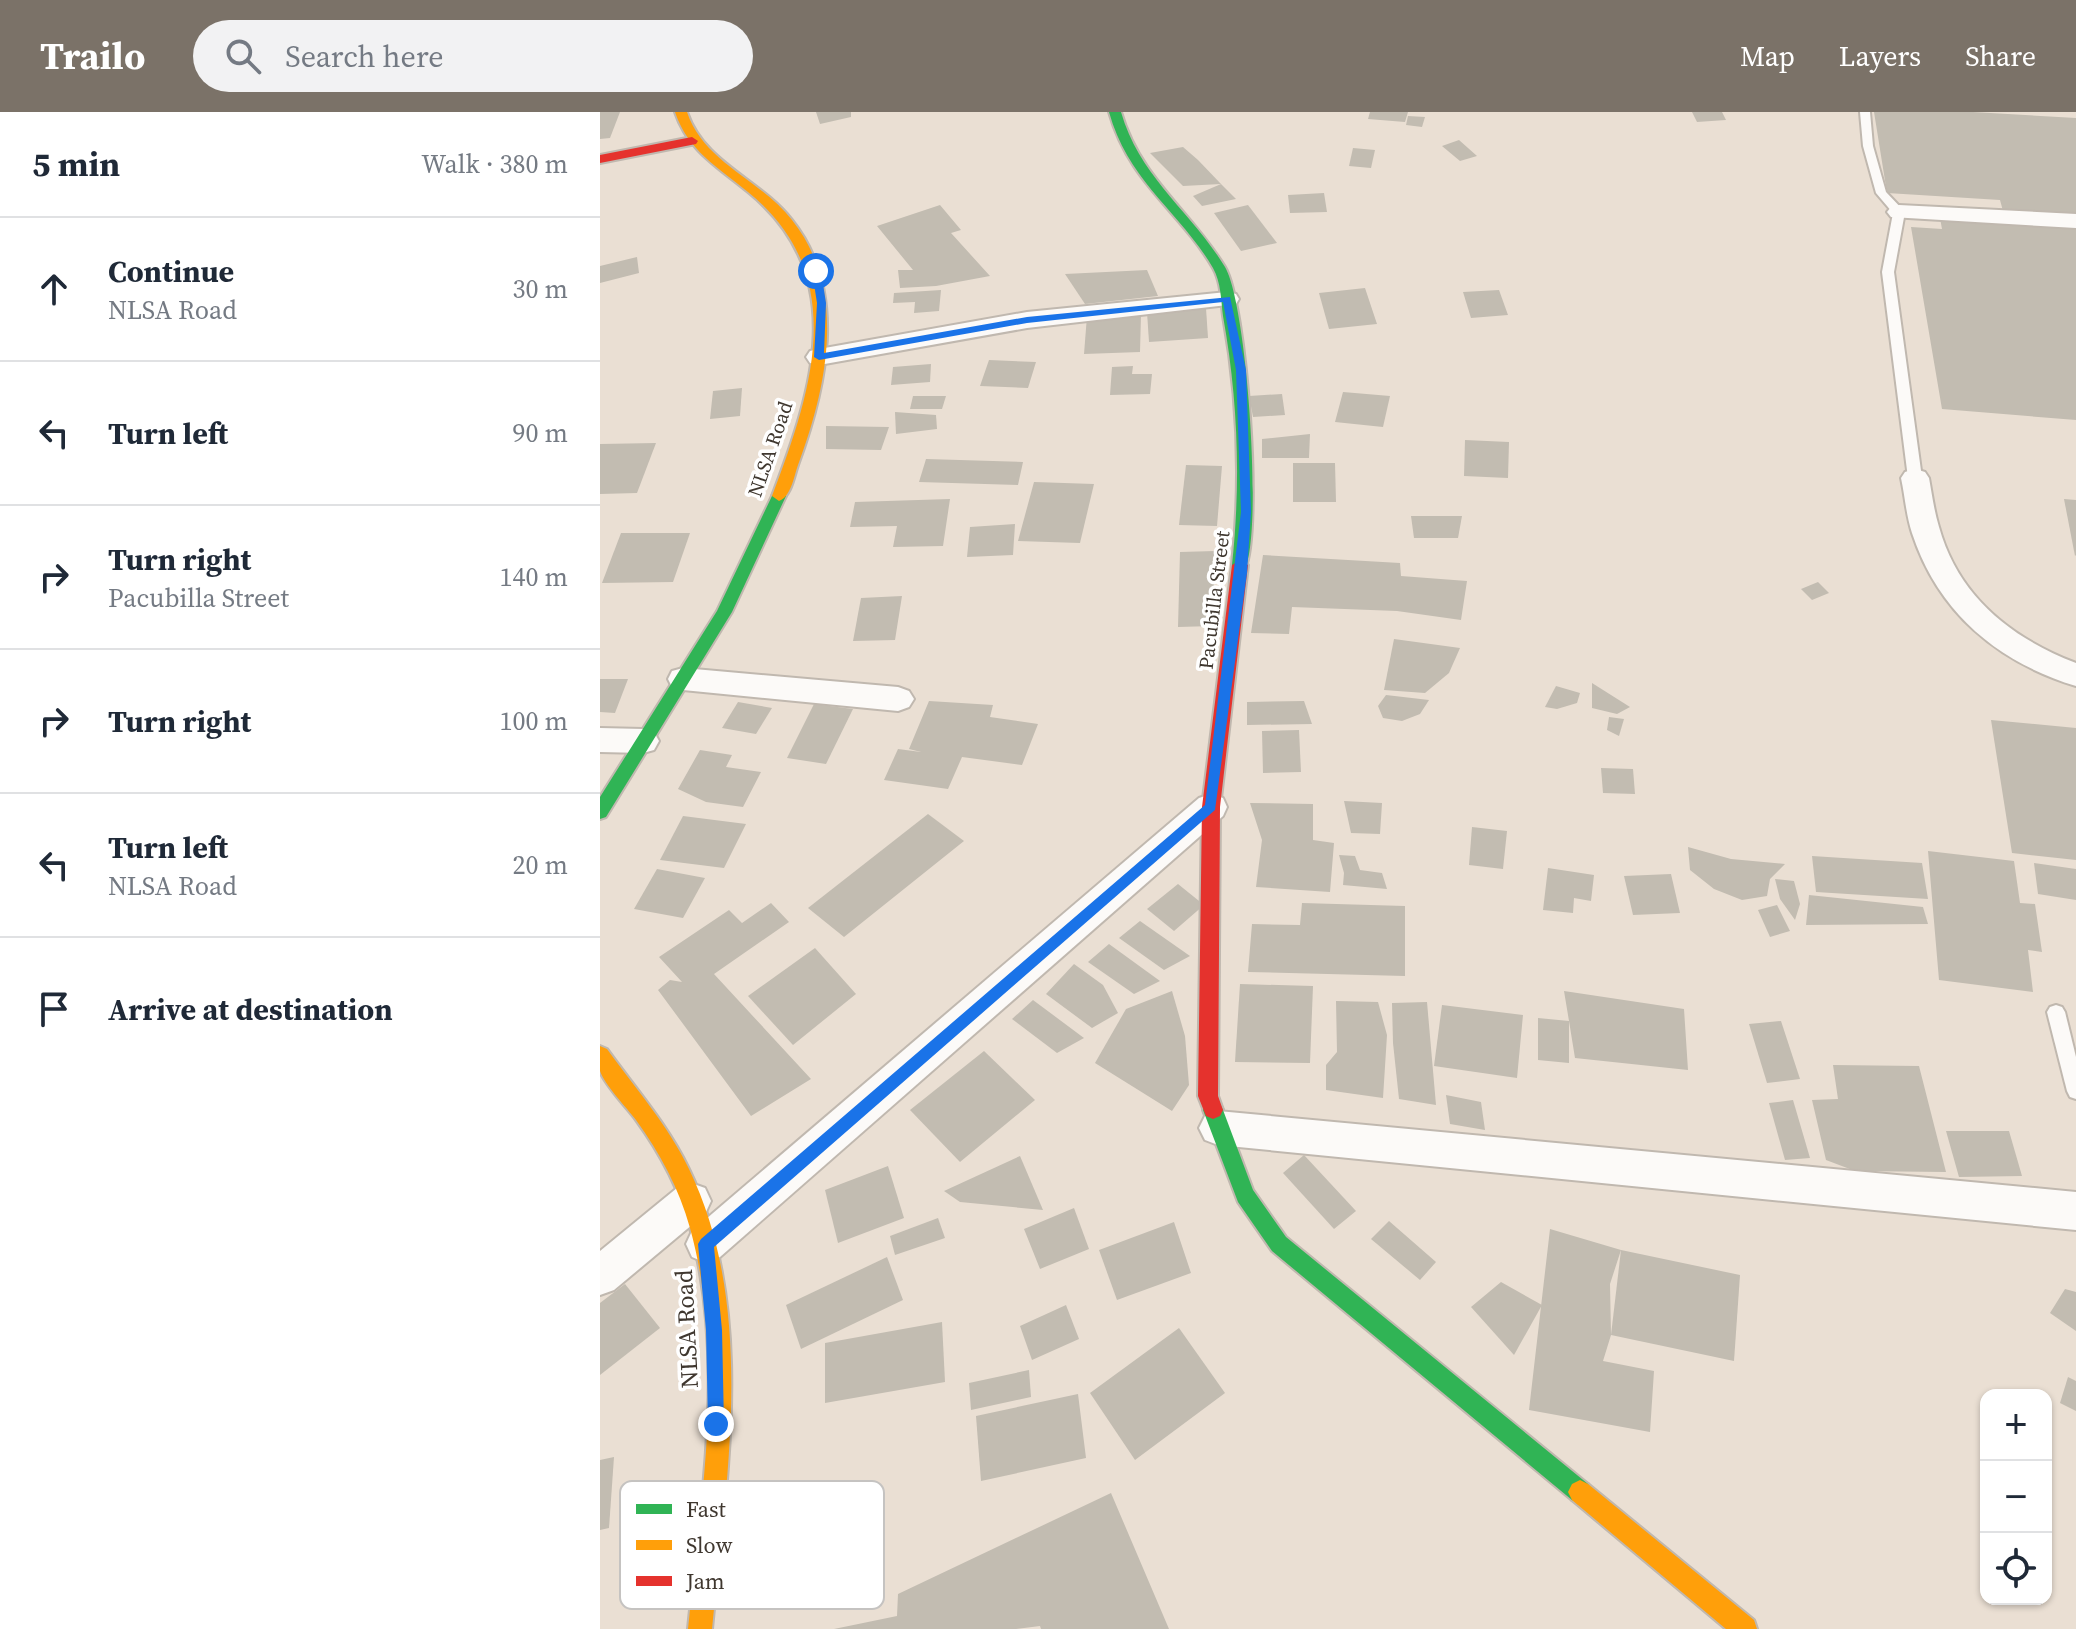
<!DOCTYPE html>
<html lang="en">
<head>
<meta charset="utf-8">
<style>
  body { margin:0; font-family:"Source Serif 4",serif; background:#f2f2f3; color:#1f2937 }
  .controls { position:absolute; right:24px; bottom:24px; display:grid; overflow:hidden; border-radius:16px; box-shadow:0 2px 6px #0004 }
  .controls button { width:72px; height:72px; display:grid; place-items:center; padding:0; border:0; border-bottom:2px solid #e0e1e3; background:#fff; color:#1f2937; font:40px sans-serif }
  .stop { position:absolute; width:24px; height:24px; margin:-18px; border:6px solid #1a73e8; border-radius:50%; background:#fff }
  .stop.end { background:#1a73e8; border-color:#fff; box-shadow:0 2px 8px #0008 }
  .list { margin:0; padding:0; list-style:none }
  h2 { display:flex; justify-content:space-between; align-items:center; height:104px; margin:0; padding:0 32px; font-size:34px }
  h2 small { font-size:26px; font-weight:400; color:#747a83 }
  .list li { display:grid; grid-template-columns:52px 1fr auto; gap:24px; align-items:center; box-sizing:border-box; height:144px; padding:0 32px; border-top:2px solid #e0e1e3 }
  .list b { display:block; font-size:30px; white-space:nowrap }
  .list p { margin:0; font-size:26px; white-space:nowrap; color:#747a83 }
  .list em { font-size:26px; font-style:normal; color:#747a83 }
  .icon { flex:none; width:44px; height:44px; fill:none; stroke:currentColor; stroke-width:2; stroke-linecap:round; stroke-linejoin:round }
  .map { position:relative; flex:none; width:1476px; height:1517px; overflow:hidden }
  header { display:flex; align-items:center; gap:48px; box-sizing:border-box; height:112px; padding:0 40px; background:#7b7268; color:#fff }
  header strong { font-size:38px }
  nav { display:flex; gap:44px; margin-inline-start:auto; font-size:28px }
  .search { width:560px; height:72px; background:#f2f2f3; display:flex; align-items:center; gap:20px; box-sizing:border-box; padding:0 28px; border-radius:44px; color:#747a83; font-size:30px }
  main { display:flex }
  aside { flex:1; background:#fff }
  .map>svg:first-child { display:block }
</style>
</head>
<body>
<header>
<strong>Trailo</strong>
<div class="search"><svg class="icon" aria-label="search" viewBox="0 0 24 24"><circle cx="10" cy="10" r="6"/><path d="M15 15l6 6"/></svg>Search here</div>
<nav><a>Map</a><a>Layers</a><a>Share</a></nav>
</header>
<main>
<aside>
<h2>5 min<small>Walk · 380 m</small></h2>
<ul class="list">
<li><svg class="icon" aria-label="ahead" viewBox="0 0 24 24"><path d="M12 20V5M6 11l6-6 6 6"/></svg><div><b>Continue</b><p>NLSA Road</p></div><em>30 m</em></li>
<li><svg class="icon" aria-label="left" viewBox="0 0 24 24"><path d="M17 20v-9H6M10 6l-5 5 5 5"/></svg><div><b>Turn left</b></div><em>90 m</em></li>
<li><svg class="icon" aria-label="right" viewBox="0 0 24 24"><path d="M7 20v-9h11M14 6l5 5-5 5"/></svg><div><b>Turn right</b><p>Pacubilla Street</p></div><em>140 m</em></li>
<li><svg class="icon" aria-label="right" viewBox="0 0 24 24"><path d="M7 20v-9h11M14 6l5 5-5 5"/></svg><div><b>Turn right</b></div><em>100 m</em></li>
<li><svg class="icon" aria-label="left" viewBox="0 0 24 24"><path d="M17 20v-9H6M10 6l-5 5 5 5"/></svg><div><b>Turn left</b><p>NLSA Road</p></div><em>20 m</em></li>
<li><svg class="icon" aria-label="arrive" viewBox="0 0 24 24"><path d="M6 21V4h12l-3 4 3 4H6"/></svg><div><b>Arrive at destination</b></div></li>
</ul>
</aside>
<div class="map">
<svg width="1476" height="1517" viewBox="0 0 1476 1517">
  <rect width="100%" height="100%" fill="#eadfd3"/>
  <!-- building -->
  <g fill="#c2bcb1">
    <polygon points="0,0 20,0 10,26 0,27"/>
    <polygon points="216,0 251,0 251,5 220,12"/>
    <polygon points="770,0 808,0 805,10 768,7"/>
    <polygon points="1092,0 1122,0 1126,8 1097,10"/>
    <polygon points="1274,0 1373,0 1476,6 1476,104 1403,99 1400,88 1287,81"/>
    <polygon points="808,4 825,5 822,15 806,13"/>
    <polygon points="859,28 877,44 860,49 842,34"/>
    <polygon points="583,35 598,48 621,72 583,74 550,41"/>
    <polygon points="753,36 775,38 771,56 749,54"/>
    <polygon points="621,72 636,87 602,94 593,84"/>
    <polygon points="724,81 727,100 690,101 688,83"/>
    <polygon points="340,93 361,118 351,121 390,164 336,174 300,176 298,158 313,158 277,114"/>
    <polygon points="648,93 677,131 641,139 614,101"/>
    <polygon points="1340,106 1476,115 1476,308 1342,297 1311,115 1342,117"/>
    <polygon points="37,145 39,161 0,171 0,154"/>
    <polygon points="547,158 558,184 485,192 465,162"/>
    <polygon points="765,176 777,212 729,217 719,181"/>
    <polygon points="341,178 339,199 314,201 315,190 293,191 294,181"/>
    <polygon points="899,178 908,203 871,206 863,180"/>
    <polygon points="606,196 608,226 549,230 547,200"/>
    <polygon points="541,202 540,240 484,242 487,204"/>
    <polygon points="389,248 436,250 428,276 380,274"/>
    <polygon points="331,252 330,270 291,273 293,255"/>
    <polygon points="533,254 532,262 552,262 550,282 510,283 512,255"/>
    <polygon points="142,276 140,304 110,307 113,279"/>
    <polygon points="743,280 790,284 783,315 735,310"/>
    <polygon points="682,282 685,303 653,305 649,284"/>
    <polygon points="313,284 346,284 342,297 310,297"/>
    <polygon points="295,300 336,303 337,317 296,322"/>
    <polygon points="226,314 289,315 281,338 226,337"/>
    <polygon points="710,322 709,346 662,346 662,327"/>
    <polygon points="865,328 909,330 908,366 864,364"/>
    <polygon points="56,331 37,381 0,382 0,332"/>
    <polygon points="326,347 423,350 418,373 319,370"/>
    <polygon points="693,351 735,351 736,390 693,390"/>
    <polygon points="586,353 622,354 617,414 579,413"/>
    <polygon points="434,370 494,372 480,431 418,429"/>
    <polygon points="350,387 343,434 293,435 297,414 250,415 255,390"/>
    <polygon points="1464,387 1476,388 1476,443 1475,444"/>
    <polygon points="811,404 862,404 858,426 814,426"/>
    <polygon points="415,412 413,443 367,445 370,415"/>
    <polygon points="21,421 90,421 73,470 2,471"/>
    <polygon points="615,439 613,514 578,515 580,440"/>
    <polygon points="663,443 800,451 801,464 867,469 861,508 797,499 692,495 689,522 651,521"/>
    <polygon points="1218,470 1229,481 1212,488 1201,477"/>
    <polygon points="302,484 295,528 253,529 261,486"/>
    <polygon points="794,527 860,536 849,561 825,581 784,578"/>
    <polygon points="0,567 28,567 15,601 0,600"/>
    <polygon points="992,571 1030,595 1017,602 992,596"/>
    <polygon points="956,574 980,581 977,591 957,597 945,595"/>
    <polygon points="786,583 829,588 820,602 802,609 783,606 778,594"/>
    <polygon points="329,589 393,593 390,605 438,612 422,653 362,645 348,677 284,668 298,637 321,640 309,637"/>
    <polygon points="704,589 712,612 647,613 647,590"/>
    <polygon points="138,590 172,596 156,622 122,616"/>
    <polygon points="214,592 253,597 226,652 187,646"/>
    <polygon points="1009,605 1024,607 1019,624 1007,618"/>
    <polygon points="1391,608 1476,616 1476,748 1412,741"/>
    <polygon points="699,618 701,660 663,661 662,619"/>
    <polygon points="100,638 132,643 126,655 161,660 143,695 106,690 78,677"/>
    <polygon points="1001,656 1033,657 1035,682 1003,681"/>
    <polygon points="744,689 782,691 780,722 751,721"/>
    <polygon points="650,691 713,692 713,728 734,731 730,780 656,775 662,728"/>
    <polygon points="328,702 364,729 244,825 208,796"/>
    <polygon points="83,704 146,712 124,756 60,748"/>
    <polygon points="872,715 907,719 903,757 869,753"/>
    <polygon points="1088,735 1131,747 1185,752 1170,767 1167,784 1142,788 1114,777 1090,758"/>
    <polygon points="1328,739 1414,749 1420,791 1435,792 1442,840 1428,838 1433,880 1339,868"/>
    <polygon points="739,743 755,744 760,758 782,761 787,777 743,773 744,761"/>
    <polygon points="1212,744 1322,751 1328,787 1216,780"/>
    <polygon points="1434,751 1476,757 1476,788 1438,782"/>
    <polygon points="948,756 994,763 991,789 974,786 973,801 943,798"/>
    <polygon points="57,757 105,766 83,806 34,797"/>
    <polygon points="1071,762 1080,801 1033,803 1024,764"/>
    <polygon points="1175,767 1194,769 1200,792 1195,808 1180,787"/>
    <polygon points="578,772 604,793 574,819 547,797"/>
    <polygon points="1209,783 1323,795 1328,812 1206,813"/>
    <polygon points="171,791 189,810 114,862 211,967 151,1004 58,878 70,868 82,870 59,845 129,798 142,811"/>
    <polygon points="702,791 805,794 805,864 648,860 652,812 700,813"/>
    <polygon points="1177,793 1190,819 1170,825 1158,798"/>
    <polygon points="540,809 590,844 564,858 519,826"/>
    <polygon points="509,832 560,869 534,882 488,850"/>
    <polygon points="215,836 256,882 193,933 148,884"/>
    <polygon points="474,852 503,873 518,901 492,916 446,882"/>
    <polygon points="640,872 713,874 710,951 635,950"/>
    <polygon points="572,879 585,924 589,973 572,999 495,951 526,897"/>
    <polygon points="964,879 1084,897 1088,958 975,946 969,909 969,951 938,948 938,906 969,909"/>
    <polygon points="433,888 484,926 457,941 412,907"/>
    <polygon points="736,889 778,890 787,923 783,986 726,978 726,953 737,940"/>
    <polygon points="827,890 836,993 799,987 793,931 792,891"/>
    <polygon points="842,893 923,903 917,966 834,954"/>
    <polygon points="1181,909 1200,967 1167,971 1149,912"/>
    <polygon points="384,939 435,988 360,1050 310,998"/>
    <polygon points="1233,953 1319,954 1346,1060 1255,1059 1226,1048 1212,988 1238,987"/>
    <polygon points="846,983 881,990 885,1018 850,1012"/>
    <polygon points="1193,988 1210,1046 1185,1048 1169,991"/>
    <polygon points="1346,1019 1409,1019 1422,1064 1359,1065"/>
    <polygon points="704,1043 756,1099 734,1117 683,1061"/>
    <polygon points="420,1044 443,1098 360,1090 344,1079"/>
    <polygon points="288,1054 304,1106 238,1131 225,1078"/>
    <polygon points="474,1096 489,1137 440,1157 424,1117"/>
    <polygon points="338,1106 345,1126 295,1143 290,1124"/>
    <polygon points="789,1109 836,1150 820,1168 771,1127"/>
    <polygon points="574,1110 591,1161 517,1188 499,1138"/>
    <polygon points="950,1117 1021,1138 1010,1172 1011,1223 1003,1249 1054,1259 1050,1320 929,1298"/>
    <polygon points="1021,1138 1140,1163 1134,1249 1011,1223"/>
    <polygon points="287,1145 303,1188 201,1237 186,1193"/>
    <polygon points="901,1170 942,1193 914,1243 871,1195"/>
    <polygon points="25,1172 60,1216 0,1263 0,1191"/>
    <polygon points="1465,1177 1476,1180 1476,1219 1450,1201"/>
    <polygon points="466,1193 479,1227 432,1248 420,1214"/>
    <polygon points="342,1210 345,1270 225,1291 225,1231"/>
    <polygon points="579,1216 625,1281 535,1348 490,1281"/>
    <polygon points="429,1258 431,1285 371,1298 369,1271"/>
    <polygon points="1468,1265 1476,1269 1476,1299 1460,1291"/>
    <polygon points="478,1282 486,1346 381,1369 376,1304"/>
    <polygon points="14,1345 9,1416 0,1418 0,1348"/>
    <polygon points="511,1381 569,1517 441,1517 440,1514 416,1517 234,1517 297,1504 298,1482"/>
  </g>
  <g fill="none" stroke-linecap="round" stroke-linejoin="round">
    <!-- lane casing -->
    <g stroke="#c0b8af" stroke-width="4">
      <g id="lane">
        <polygon points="1260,0 1270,0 1273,34 1286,80 1305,100 1294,160 1322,366 1315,370 1308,366 1282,160 1293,101 1276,81 1263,34"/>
        <polygon points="1456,893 1462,895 1465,900 1476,945 1476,987 1470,985 1467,979 1447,900 1450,895"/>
      </g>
    </g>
    <!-- street casing -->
    <g stroke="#c0b8af" stroke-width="4">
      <g id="street">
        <polygon points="1299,93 1476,102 1476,116 1291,105 1287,100 1291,95"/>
        <polygon points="627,180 636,182 639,187 636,192 427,216 219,253 210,251 206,245 210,239 219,237 427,200"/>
        <path d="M 1315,357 L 1325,360 L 1329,366 C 1332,382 1334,399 1339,415 C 1358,484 1411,526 1476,551 L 1476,574 C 1397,550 1338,500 1312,421 C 1306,403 1305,384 1301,366 L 1305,360 Z"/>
        <polygon points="83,556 298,575 309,579 314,587 309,595 298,599 83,578 72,575 68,567 72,559"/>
        <polygon points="0,616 43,617 54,620 59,629 54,638 43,641 0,640"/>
        <polygon points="611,682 623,686 627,695 623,704 120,1145 106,1151 92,1145 86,1132 92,1119 599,686"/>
        <polygon points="618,999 1476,1080 1476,1118 618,1033 605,1028 599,1016 605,1004"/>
        <polygon points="91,1071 105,1076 111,1089 105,1102 14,1178 0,1183 0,1139 77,1076"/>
      </g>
    </g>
    <!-- fast casing -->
    <g stroke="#c0b8af" stroke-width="4">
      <g id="fast">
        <path d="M 509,0 L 521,0 C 540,66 591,99 625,155 C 647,192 663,417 645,457 L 635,457 L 632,453 C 641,369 638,287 623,204 C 621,188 621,170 613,156 C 579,98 529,71 509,0 Z"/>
        <polygon points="179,379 186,384 132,500 6,705 0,707 0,685 117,499 172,384"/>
        <polygon points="613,989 620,992 623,998 653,1078 686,1125 988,1372 992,1380 988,1388 980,1392 972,1388 672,1139 638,1090 603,998 606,992"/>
      </g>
    </g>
    <!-- slow casing -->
    <g stroke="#c0b8af" stroke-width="4">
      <g id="slow">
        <path d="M 75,0 L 87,0 C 104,51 160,67 192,108 C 248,178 227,275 198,353 C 194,364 191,385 179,389 L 172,384 C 212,279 251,163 148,80 C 118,55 88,39 75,0 Z"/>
        <path d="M 0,934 L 7,937 C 35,976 68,1013 89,1057 C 157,1197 126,1368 112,1517 L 88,1517 C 101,1386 126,1246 90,1116 C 79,1076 60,1041 36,1008 C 27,996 4,972 0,959 C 0,952 0,941 0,934 Z"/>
        <polygon points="980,1368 988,1372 1154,1508 1157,1517 1126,1517 972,1388 968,1380 972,1372"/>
      </g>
    </g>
    <!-- jam casing -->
    <g stroke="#c0b8af" stroke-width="4">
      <g id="jam">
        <polygon points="92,25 98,29 96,32 0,51 0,43"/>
        <polygon points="640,448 648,453 620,695 618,984 623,998 620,1004 613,1007 606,1004 598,984 602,695 632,453"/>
      </g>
    </g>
    <!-- lane -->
    <use href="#lane" fill="#fcfaf8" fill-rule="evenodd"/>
    <!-- street -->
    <use href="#street" fill="#fcfaf8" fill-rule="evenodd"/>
    <!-- fast -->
    <use href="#fast" fill="#30b455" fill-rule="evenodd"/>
    <!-- slow -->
    <use href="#slow" fill="#ff9f0a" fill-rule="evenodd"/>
    <!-- jam -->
    <use href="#jam" fill="#e5322d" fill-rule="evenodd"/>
  </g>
  <!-- route -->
  <polygon fill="#1a73e8" points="216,156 221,159 226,191 224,241 427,205 630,185 646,258 651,400 647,461 615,698 114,1135 122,1218 124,1312 116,1320 108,1312 106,1218 98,1132 101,1127 605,693 641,400 636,258 623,190 427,211 219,248 214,245 217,191 212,159"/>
  <g text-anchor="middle" stroke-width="7" stroke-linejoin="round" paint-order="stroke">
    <!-- street labels -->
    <g font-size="20" fill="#3f372f" stroke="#fff">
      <text transform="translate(170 337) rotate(-71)" y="7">NLSA Road</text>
      <text transform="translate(614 488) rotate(-83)" y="7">Pacubilla Street</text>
    </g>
    <!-- near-street labels -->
    <g font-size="24" fill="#3f372f" stroke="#fff">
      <text transform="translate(87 1217) rotate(-93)" y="8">NLSA Road</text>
    </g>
  </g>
  <!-- legend -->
  <rect x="20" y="1369" width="264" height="128" rx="12" fill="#fff" stroke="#c5c3c1" stroke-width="2"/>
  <rect x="36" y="1392" width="36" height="10" fill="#30b455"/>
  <rect x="36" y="1428" width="36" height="10" fill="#ff9f0a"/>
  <rect x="36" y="1464" width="36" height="10" fill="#e5322d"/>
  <g font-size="22" fill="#3f372f">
    <text x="86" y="1405">Fast</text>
    <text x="86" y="1441">Slow</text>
    <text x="86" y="1477">Jam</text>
  </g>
</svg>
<div class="controls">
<button>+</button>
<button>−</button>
<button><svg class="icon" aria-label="locate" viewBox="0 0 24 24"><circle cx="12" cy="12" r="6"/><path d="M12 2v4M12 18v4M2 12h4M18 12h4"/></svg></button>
</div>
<div class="stop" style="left:216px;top:159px"></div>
<div class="stop end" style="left:116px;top:1312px"></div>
</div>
</main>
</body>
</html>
